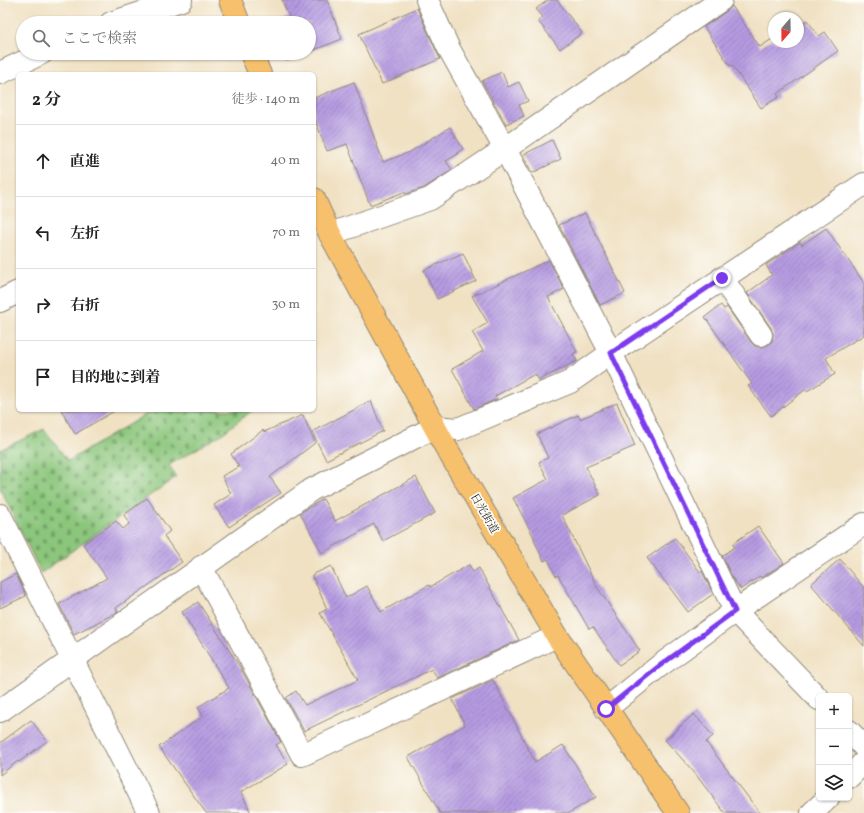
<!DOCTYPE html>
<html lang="ja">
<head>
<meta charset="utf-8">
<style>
  body { margin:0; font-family:Vollkorn,"Noto Serif JP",serif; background:#f6f6f6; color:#222 }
  .controls { position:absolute; right:12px; bottom:12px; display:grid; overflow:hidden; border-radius:6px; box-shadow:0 1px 3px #0004 }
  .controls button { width:36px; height:36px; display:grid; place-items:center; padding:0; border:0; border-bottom:1px solid #e0e0e0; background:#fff; color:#222; font:20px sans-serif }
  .compass { position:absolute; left:768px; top:12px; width:36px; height:36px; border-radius:50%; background:#fff; box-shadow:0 1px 3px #0004; rotate:200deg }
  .stop { position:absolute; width:12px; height:12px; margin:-9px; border:3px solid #7c3aed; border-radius:50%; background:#fff }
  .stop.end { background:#7c3aed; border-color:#fff; box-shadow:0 1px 4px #0008 }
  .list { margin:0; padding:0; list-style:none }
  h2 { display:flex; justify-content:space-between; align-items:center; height:52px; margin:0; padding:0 16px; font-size:17px }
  h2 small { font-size:13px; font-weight:400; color:#767676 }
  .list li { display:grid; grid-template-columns:26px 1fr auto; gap:12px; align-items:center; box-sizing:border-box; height:72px; padding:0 16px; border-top:1px solid #e0e0e0 }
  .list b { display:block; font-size:15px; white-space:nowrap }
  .list em { font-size:13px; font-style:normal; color:#767676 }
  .icon { flex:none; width:22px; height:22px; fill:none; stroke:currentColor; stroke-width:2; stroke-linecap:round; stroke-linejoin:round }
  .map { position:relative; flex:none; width:864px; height:813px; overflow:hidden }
  .search { position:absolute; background:#fff; box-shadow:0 1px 3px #0004; left:16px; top:16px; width:300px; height:44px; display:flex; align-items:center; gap:10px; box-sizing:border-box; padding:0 14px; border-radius:22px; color:#767676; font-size:15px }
  .panel { position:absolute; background:#fff; box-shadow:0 1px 3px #0004; left:16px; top:72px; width:300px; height:340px; border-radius:6px }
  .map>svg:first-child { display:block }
</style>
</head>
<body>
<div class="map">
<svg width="864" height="813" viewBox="0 0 864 813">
  <defs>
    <pattern id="cemetery-stones" width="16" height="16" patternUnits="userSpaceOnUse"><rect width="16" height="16" fill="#8bc67c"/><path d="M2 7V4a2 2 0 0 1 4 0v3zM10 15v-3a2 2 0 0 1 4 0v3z" fill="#72a166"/></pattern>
    <pattern id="building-hatch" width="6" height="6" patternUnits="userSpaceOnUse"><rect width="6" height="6" fill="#b59ae1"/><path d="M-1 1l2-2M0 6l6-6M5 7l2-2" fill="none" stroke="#937eb7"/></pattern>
  </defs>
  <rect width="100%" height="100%" fill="#fdfcf7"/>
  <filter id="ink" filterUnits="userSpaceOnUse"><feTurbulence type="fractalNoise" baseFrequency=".025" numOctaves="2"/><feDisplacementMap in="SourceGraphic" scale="8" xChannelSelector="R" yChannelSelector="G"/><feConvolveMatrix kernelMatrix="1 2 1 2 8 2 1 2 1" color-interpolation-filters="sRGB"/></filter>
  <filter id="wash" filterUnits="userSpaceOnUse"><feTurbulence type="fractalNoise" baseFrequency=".012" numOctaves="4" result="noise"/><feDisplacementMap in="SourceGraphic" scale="16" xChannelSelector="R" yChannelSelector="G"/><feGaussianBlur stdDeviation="0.9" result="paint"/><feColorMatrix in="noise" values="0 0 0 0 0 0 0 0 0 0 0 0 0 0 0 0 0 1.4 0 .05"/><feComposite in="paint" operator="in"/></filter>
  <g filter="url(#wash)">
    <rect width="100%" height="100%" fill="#f0e1c3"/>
    <!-- cemetery -->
    <polygon fill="url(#cemetery-stones)" stroke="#5b7854" points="153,410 253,410 219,436 169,465 176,477 41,573 0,488 0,450 44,429 68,461"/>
    <g id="blocks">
      <!-- building -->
      <g fill="url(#building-hatch)">
        <polygon points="282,0 327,0 342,39 309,52 309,23 274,23 289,17"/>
        <polygon points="548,0 557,0 582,33 560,49 538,21 543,17 536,9"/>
        <polygon points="732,6 760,47 772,39 775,42 798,42 798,26 807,20 819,36 825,32 838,51 777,94 779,97 761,108 732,65 730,66 704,27 728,10"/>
        <polygon points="417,8 440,59 382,84 359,34"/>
        <polygon points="283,53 307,53 286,61"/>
        <polygon points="502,72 508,87 519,82 528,101 519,105 524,116 506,124 482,81"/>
        <polygon points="354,82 383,162 410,152 450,127 463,149 457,153 458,154 446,161 452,170 424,188 405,194 404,192 370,205 347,144 327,151 314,117 314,98"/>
        <polygon points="552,140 561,159 532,173 523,155"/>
        <polygon points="585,213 625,293 600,305 559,225"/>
        <polygon points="826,228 864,283 864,335 826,358 835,374 807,391 806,389 771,416 748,386 752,384 705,317 721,305 724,309 727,307 751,342 755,346 762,347 768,345 772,341 773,334 771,328 747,293 772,275 766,265 800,242 802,245"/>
        <polygon points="463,253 476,281 437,299 424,270"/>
        <polygon points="549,260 564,289 548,297 577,352 573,354 577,361 539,380 535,374 495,396 497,399 474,409 452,369 483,351 472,332 488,323 472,296"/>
        <polygon points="371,401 383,431 326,460 312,432"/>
        <polygon points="617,403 635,446 586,467 600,495 562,515 597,587 640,651 619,665 593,627 589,629 558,575 556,576 548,559 544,561 534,540 535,539 513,498 548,479 539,462 548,458 537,434 578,415 580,419"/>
        <polygon points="61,410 116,410 75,434"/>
        <polygon points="303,415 315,443 270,477 281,493 229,527 214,505 231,494 222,476 239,467 231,454 263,430 264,432"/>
        <polygon points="416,477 435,513 383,541 374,524 322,553 300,513 323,499 335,521"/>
        <polygon points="147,498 170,531 164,536 182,562 116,608 118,612 74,634 59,604 107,578 83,544 116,521 123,529 129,524 124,515"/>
        <polygon points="758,526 784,563 761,578 760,576 741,589 733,579 722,556 735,547 732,544"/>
        <polygon points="675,538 700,572 702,571 713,594 688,612 647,558"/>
        <polygon points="840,559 864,588 864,646 811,584"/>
        <polygon points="469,565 473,572 479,568 519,640 437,678 432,669 304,731 286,698 296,691 305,705 358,680 320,613 327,609 312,575 331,566 346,598 367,586 381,612 429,585 430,587"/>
        <polygon points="16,574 26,596 0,608 0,582"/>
        <polygon points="198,602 240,667 281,742 276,745 288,764 241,792 251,813 206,813 159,747 203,716 198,707 229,688 182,612"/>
        <polygon points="493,680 535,762 563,745 596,797 569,813 440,813 408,757 465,725 452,699"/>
        <polygon points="694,714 713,736 706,742 760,813 725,813 693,771 665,740"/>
        <polygon points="31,720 47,741 19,762 18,761 0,775 0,743"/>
      </g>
    </g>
  </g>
  <g filter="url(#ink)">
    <use href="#blocks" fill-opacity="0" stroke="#8e8677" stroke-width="1"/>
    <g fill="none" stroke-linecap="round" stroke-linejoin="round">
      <!-- minor casing -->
      <g stroke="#8e8677" stroke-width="24">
        <g id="minor">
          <polyline points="427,0 448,47 505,149 611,353 735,611 819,699"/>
          <polyline points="111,23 181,0"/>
          <polyline points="0,73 42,53"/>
          <polyline points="330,234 430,199 505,149 721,0"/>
          <polyline points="722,278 761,335"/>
          <polyline points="0,301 18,292"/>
          <polyline points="0,515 149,813"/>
          <polyline points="201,567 302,755 557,636"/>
          <polyline points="606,709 658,667 735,611 864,524"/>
          <polyline points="0,711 311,490 435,427 458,429 570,382 611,353 864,184"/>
          <polyline points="849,731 864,747"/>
          <polyline points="849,777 864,762"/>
          <polyline points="812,813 828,798"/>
        </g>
      </g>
      <!-- highway casing -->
      <g stroke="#8e8677" stroke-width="24">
        <g id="highway">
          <polyline points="230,0 239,23"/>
          <polyline points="251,53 260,74"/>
          <polyline points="314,199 330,234 444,444 557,636 678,813"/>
        </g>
      </g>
      <!-- minor -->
      <use href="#minor" stroke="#fff" stroke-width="22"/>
      <!-- highway -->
      <use href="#highway" stroke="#f7c06c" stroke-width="22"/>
    </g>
  </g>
  <g fill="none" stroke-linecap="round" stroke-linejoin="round" filter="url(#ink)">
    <!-- route -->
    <polyline stroke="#7c3aed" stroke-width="5" points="606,709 658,667 735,611 611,353 722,278"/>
  </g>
  <g text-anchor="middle" stroke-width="3.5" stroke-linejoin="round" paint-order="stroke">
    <!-- street labels -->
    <g font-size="11" fill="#2b2b2b" stroke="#fdfcf7">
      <text transform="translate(485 513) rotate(60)" y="4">日光街道</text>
    </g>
  </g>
</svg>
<div class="controls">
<button>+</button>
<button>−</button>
<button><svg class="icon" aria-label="layers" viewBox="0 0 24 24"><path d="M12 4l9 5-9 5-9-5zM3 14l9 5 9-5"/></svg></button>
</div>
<svg class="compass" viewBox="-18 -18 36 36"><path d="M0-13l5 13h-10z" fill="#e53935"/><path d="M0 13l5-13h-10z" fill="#767676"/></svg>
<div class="stop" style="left:606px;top:709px"></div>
<div class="stop end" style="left:722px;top:278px"></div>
<div class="search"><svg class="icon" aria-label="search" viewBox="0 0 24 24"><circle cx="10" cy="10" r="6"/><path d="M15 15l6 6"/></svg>ここで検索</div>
<section class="panel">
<h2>2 分<small>徒歩 · 140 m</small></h2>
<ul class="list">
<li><svg class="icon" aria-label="ahead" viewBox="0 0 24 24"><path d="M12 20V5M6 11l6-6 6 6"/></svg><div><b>直進</b></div><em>40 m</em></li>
<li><svg class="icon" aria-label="left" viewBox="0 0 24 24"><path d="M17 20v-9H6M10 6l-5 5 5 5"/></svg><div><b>左折</b></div><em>70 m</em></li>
<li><svg class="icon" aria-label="right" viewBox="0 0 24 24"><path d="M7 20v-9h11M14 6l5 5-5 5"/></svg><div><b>右折</b></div><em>30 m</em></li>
<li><svg class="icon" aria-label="arrive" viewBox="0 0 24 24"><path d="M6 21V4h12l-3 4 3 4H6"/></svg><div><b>目的地に到着</b></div></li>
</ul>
</section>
</div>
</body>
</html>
